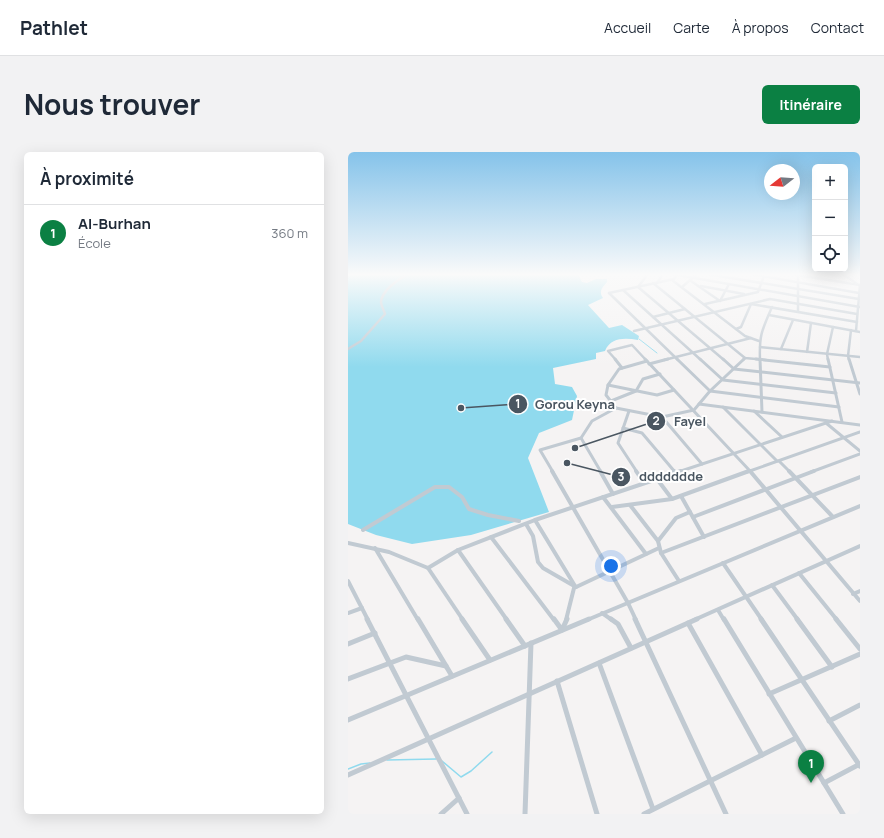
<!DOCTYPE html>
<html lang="fr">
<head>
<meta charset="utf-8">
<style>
  body { margin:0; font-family:Manrope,sans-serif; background:#f2f2f3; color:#1f2937 }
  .controls { position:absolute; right:12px; top:12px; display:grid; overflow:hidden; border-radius:6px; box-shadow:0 4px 16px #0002 }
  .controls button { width:36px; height:36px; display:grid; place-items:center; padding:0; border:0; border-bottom:1px solid #e0e1e3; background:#fff; color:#1f2937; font:20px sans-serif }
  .compass { position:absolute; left:416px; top:12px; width:36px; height:36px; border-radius:50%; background:#fff; box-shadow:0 4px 16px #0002; rotate:253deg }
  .you { position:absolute; left:263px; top:414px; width:14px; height:14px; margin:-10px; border:3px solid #fff; border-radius:50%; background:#1a73e8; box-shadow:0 0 0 6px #1a73e833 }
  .badge { display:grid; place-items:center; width:26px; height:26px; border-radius:50%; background:#0b8043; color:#fff; font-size:13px; font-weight:700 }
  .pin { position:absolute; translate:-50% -33px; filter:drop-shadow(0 1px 2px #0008) }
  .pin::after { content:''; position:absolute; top:21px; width:14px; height:12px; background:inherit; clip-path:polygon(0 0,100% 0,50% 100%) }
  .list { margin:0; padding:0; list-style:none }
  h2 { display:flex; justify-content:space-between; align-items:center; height:52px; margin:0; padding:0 16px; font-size:17px }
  h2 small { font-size:13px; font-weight:400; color:#747a83 }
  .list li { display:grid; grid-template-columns:26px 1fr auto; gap:12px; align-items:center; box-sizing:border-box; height:56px; padding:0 16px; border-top:1px solid #e0e1e3 }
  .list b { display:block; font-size:15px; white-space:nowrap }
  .list p { margin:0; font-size:13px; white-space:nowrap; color:#747a83 }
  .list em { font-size:13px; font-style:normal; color:#747a83 }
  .icon { flex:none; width:22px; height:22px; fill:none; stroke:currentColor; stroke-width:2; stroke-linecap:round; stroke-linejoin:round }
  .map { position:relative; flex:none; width:512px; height:662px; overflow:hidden; border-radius:6px }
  header { display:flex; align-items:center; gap:24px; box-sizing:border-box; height:56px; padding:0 20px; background:#fff; border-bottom:1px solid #e0e1e3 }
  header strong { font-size:19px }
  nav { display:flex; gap:22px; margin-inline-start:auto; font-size:14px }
  .intro { display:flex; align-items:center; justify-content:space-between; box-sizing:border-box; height:96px; padding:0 24px }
  h1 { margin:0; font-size:28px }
  .button { padding:10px 18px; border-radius:6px; background:#0b8043; color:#fff; font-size:14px; font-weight:700 }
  main { display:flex; gap:24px; padding:0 24px }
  aside { flex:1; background:#fff; border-radius:6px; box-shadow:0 4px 16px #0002 }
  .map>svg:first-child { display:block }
</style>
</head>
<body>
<header>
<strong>Pathlet</strong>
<nav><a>Accueil</a><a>Carte</a><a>À propos</a><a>Contact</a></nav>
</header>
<div class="intro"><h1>Nous trouver</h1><a class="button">Itinéraire</a></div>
<main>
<aside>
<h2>À proximité<small></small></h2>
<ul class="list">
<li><span class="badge">1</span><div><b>Al-Burhan</b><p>École</p></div><em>360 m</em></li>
</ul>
</aside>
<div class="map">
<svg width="512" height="662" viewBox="0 0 512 662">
  <rect width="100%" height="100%" fill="#f5f3f3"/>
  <!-- water -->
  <path fill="#90daee" d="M 3,122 L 231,122 L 231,124 L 234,130 L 239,131 L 248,127 L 259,127 L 259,130 C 255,135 250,139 255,146 L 240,153 L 261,176 L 274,173 L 291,184 L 290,188 C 277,186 263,185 257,199 L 248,201 L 248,207 L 205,216 L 207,232 L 224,235 L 229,244 L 224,268 L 191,281 L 180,306 L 201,360 L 123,383 L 64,392 L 28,383 L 0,372 L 0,125 Z"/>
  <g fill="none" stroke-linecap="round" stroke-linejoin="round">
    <!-- stream-far1 -->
    <polyline stroke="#90daee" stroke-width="1" points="291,187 309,201"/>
    <!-- stream -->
    <g stroke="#90daee" stroke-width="1.5">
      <polyline points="39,608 88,607"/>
      <polyline points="94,609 113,625 123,619 144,600"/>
      <polyline points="0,617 13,612 22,611"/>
    </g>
    <!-- minor-far3 -->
    <g stroke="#c1cad2" stroke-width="2.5">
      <polyline points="300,122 290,135 376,208"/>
      <polyline points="324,122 512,155"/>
      <polyline points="359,122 511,147"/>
      <polyline points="403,122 511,141"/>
      <polyline points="443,122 512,133"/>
      <polyline points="495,122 509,132"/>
      <polyline points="450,123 450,159"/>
      <polyline points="324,128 397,184 411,189"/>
      <polyline points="343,129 372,149 381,132"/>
      <polyline points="305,131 397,206 418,208"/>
      <polyline points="309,131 315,122"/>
      <polyline points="353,134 396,142"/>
      <polyline points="334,135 349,122"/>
      <polyline points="275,138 353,208"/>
      <polyline points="261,141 330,208"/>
      <polyline points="261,141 326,127 330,122"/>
      <polyline points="357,152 410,140 416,124"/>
      <polyline points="421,163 512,180"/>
      <polyline points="305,165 337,157"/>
      <polyline points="388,177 393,175 403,152 509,170"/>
      <polyline points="286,179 422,147 509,162"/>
      <polyline points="508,179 512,133"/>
      <polyline points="412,195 512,205"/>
      <path d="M 0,197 L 13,189 L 37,162 C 36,158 33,154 33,150 C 34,138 50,128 59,122"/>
      <polyline points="433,197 445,168"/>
      <polyline points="459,200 463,171"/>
      <polyline points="268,208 260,199 284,193 298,208"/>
      <polyline points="316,208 403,186"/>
      <polyline points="395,208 397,206"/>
      <path d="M 412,208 C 411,183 414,178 424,155"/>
      <polyline points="480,208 479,202 485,175"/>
      <polyline points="501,208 500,204 503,178"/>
    </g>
    <!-- minor-far2 -->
    <g stroke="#c1cad2" stroke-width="3">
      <polyline points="267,207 274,216"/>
      <polyline points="297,207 403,320"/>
      <polyline points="329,207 362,239 491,255"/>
      <polyline points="352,207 375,228 488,241"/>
      <polyline points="375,207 386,217 512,231"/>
      <polyline points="408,207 482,215"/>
      <polyline points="412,207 414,260"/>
      <polyline points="480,207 494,270"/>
      <polyline points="501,207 512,242"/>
      <polyline points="299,209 271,217 260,233 309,243 326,238"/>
      <polyline points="301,212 320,207"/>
      <polyline points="260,233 258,243 268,256"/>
      <polyline points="263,249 288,239 295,227 312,222"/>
      <polyline points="351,252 512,273"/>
      <polyline points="375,255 429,309"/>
      <polyline points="281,259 270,291 289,320"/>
      <polyline points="406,259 434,285"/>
      <polyline points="314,265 354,312"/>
      <polyline points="478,271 512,299"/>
      <polyline points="275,276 294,281 327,320"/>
      <polyline points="233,286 253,320"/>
      <polyline points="431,309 442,320"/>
      <polyline points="205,320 192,298 233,286 244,269 268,256 314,265 346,258 362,239 396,207"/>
      <polyline points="330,320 484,269"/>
      <polyline points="399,320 512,280"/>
      <polyline points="463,320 512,302"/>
    </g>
    <!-- minor-far1 -->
    <g stroke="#c1cad2" stroke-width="4">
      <polyline points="204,319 280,451 288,468"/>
      <polyline points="252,319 265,342"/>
      <polyline points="288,319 296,331"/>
      <polyline points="326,319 327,321"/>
      <polyline points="402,319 512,449"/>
      <polyline points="441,319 485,365"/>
      <polyline points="309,327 324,347"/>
      <polyline points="333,344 356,385"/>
      <polyline points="255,345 298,402"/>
      <polyline points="282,353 310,389 313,401 331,429"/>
      <polyline points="264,355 324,347 401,319"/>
      <polyline points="345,365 466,319"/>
      <polyline points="187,368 227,434"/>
      <polyline points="178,372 185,384 190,410 195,416 228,435"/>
      <polyline points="15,378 87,335 101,335 114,345 121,357 140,363 171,369"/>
      <polyline points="143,385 206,468"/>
      <polyline points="310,389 328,366 342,360"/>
      <polyline points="0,391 41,400 80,416 110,398 187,368 333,319"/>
      <polyline points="27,396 70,468"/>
      <polyline points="110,398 159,468"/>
      <polyline points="313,401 512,325"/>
      <polyline points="375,411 414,468"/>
      <polyline points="80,416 115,468"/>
      <polyline points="451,421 489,468"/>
      <polyline points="0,429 20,468"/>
      <polyline points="424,433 450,468"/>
      <polyline points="505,442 512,439"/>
      <polyline points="370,458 376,468"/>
      <polyline points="0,461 14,456"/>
      <polyline points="254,461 264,468"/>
      <polyline points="218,468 226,436 311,396"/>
      <polyline points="239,468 512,354"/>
      <polyline points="346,468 512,394"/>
    </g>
    <!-- minor -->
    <g stroke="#c1cad2" stroke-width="5">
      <polyline points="19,467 119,662"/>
      <polyline points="70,467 104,524"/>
      <polyline points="114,467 142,508"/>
      <polyline points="158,467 177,494"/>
      <polyline points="206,467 214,478 219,467"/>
      <polyline points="263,467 270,472 283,496"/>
      <polyline points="287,467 378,662"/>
      <polyline points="376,467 495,662"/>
      <polyline points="413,467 512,614"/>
      <polyline points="449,467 484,515"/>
      <polyline points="488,467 512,497"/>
      <polyline points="340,471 414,603"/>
      <polyline points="0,492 27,481"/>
      <polyline points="251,511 305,657"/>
      <polyline points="0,527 58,505 98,514"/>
      <polyline points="209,529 249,662"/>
      <polyline points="421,542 512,502"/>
      <polyline points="0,568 241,467"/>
      <polyline points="481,569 512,553"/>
      <polyline points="0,623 349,467"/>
      <polyline points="476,631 512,612"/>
      <polyline points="93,662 111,646"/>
      <polyline points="177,662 183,491"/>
      <polyline points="296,662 448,586"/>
    </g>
  </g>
  <!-- sky -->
  <linearGradient id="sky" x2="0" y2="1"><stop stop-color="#85c3ea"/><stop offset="0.57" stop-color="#fafafa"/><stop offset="1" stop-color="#fafafa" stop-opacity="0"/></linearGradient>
  <rect width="512" height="215" fill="url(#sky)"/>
  <!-- callouts -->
  <path fill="none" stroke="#4a5661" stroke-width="1.5" d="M113 256L170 252M227 296L308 269M219 311L273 325"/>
  <g fill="#4a5661" stroke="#fff" stroke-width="1.5">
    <circle cx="113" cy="256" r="4"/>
    <circle cx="227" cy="296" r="4"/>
    <circle cx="219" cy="311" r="4"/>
    <circle cx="170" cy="252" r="10"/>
    <circle cx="308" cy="269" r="10"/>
    <circle cx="273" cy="325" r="10"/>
  </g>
  <g font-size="12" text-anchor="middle" font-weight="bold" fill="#fff">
    <text x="170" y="256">1</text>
    <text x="308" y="273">2</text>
    <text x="273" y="329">3</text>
  </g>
  <g font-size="13" text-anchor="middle" font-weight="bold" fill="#4a5661" stroke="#fff" stroke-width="4" stroke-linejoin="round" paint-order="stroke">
    <text x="227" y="257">Gorou Keyna</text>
    <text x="342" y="274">Fayel</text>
    <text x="323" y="329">ddddddde</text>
  </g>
</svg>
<div class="controls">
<button>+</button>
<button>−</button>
<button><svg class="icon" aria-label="locate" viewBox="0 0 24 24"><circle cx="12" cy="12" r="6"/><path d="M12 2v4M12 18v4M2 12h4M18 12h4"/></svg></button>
</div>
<svg class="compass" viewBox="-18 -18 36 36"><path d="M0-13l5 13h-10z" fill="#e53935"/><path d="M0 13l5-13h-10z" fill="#747a83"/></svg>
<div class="you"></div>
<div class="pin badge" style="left:463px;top:631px">1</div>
</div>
</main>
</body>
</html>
